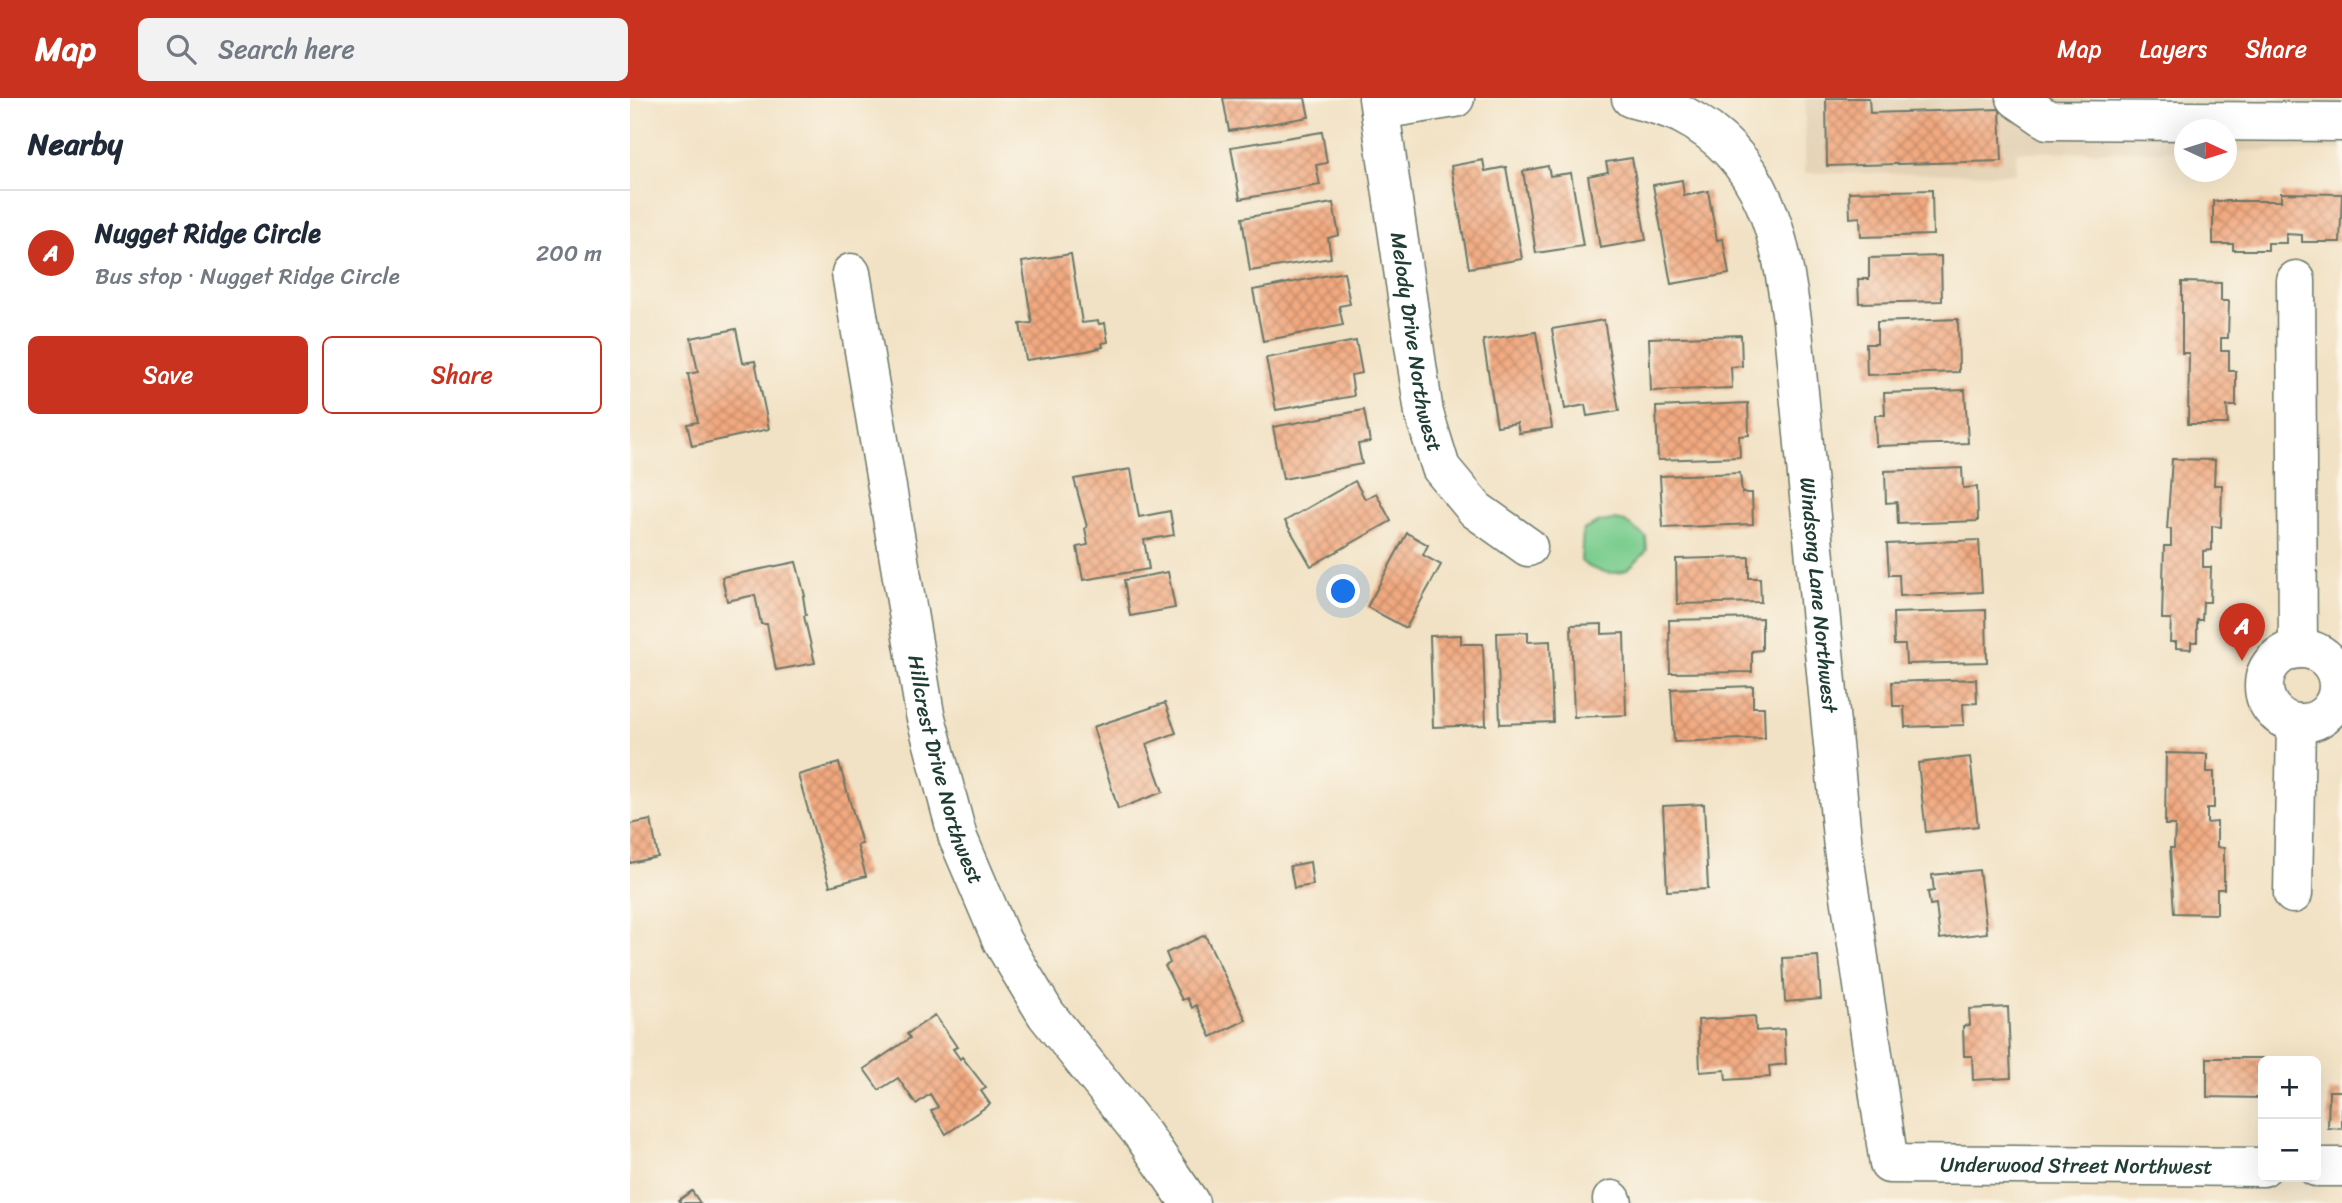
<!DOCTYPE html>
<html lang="en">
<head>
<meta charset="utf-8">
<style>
  body { margin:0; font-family:Sriracha,sans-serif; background:#f2f2f3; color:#1f2937 }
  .controls { position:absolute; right:21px; bottom:21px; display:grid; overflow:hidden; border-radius:10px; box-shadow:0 7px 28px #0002 }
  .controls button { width:63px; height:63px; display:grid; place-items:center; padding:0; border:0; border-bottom:2px solid #e0e1e3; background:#fff; color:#1f2937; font:35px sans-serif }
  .compass { position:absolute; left:1544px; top:21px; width:63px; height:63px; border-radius:50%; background:#fff; box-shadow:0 7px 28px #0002; rotate:94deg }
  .you { position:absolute; left:714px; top:494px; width:24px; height:24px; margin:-18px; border:5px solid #fff; border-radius:50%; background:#1a73e8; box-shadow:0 0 0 10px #1a73e833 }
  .badge { display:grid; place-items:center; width:46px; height:46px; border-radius:50%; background:#c8321e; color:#fff; font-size:23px; font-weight:700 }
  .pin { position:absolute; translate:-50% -58px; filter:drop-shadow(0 2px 4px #0008) }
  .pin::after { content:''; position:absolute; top:37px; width:24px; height:21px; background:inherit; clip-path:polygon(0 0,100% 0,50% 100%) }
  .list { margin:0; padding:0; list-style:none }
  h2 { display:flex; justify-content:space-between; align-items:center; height:91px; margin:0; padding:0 28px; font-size:30px }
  h2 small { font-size:23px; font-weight:400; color:#747a83 }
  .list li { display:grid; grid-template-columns:46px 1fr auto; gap:21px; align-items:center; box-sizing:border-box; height:126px; padding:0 28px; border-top:2px solid #e0e1e3 }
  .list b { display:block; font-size:26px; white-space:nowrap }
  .list p { margin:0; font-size:23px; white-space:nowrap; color:#747a83 }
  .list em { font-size:23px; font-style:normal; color:#747a83 }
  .actions { display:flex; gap:14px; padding:21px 28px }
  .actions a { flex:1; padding:16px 0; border:2px solid #c8321e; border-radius:10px; text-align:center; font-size:24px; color:#c8321e }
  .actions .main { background:#c8321e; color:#fff }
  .icon { flex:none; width:38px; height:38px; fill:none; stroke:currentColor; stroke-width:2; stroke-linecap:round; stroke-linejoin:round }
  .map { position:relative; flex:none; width:1712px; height:1105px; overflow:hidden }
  header { display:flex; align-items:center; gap:42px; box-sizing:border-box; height:98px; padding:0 35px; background:#c8321e; color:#fff }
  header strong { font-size:33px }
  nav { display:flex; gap:38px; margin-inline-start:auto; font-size:24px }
  .search { width:490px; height:63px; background:#f2f2f3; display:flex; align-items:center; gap:18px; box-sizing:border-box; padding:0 24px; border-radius:10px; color:#747a83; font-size:26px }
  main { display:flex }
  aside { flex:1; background:#fff }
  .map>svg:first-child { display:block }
</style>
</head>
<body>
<header>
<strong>Map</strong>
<div class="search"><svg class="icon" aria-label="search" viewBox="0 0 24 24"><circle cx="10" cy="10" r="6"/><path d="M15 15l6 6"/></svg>Search here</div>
<nav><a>Map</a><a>Layers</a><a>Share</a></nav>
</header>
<main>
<aside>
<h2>Nearby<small></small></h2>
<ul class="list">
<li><span class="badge">A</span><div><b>Nugget Ridge Circle</b><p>Bus stop · Nugget Ridge Circle</p></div><em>200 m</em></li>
</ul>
<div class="actions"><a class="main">Save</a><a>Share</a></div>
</aside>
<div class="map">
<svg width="1712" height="1105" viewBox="0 0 1712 1105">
  <defs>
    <pattern id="building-cross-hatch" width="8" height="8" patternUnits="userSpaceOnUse" patternTransform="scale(1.75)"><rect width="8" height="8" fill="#f2a97f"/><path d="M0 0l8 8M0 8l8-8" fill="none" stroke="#c38b69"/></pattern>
  </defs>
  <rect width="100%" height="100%" fill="#fbf7ec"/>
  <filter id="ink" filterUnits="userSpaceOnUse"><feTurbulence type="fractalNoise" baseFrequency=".0143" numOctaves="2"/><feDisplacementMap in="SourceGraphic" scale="14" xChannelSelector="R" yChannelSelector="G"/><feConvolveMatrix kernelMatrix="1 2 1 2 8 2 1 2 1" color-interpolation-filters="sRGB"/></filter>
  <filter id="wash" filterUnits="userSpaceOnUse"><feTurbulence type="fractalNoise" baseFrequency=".00686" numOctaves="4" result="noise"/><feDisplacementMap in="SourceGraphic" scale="28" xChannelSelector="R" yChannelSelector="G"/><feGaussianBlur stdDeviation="1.57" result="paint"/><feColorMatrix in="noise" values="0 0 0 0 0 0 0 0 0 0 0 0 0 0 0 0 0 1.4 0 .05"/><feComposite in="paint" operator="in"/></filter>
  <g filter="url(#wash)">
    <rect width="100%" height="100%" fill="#f2e2c5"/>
    <!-- built -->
    <polygon fill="#e3d2b5" points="1175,0 1712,0 1712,52 1597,53 1596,32 1554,32 1554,53 1387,54 1386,76 1175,75"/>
    <!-- garden -->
    <path fill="#7bcd8f" stroke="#4d8562" stroke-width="2" d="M 985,422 L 995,424 L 1016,439 L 1017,452 C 1011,458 1003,468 996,472 C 983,479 960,472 951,463 L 953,432 L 970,424 Z"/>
    <g id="blocks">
      <!-- building -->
      <g fill="url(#building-cross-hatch)">
        <polygon points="593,0 675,0 679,19 599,33"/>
        <polygon points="1196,0 1239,0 1240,15 1370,11 1372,63 1197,68"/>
        <polygon points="692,34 697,65 686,67 690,87 610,101 601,49"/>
        <polygon points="1002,60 1016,142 970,150 958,78 978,74 976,64"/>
        <polygon points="853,62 855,73 876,69 892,161 839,170 821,68"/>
        <polygon points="918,68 920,78 941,75 953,148 906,155 893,73"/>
        <polygon points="1052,82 1054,98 1078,93 1087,142 1093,141 1099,176 1041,186 1023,87"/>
        <polygon points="1302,92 1303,137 1231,139 1230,119 1220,120 1219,94"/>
        <polygon points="1651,95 1712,96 1710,144 1672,144 1672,137 1656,136 1656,145 1638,145 1638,152 1603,152 1603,146 1583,146 1583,103 1651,103"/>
        <polygon points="703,105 709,137 698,140 701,160 620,173 612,120"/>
        <polygon points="441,156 452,225 468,223 469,226 475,225 478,244 472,245 473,249 457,253 396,262 390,226 402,225 392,164"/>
        <polygon points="1311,158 1312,203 1229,205 1228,181 1239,181 1239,160"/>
        <polygon points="714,174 720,206 709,208 713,227 633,243 623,192"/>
        <polygon points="1552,184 1591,185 1591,203 1599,203 1598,240 1591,240 1591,253 1599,253 1599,273 1606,273 1606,308 1597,308 1598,326 1558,326 1559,255 1552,255"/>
        <polygon points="1328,221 1329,274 1237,277 1236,246 1247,246 1247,224"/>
        <polygon points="974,222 989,313 957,318 955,307 935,311 922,231"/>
        <polygon points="106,231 113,265 125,263 139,331 62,348 57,326 68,324 58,276 68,274 61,240"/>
        <polygon points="906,234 922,330 889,335 887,325 867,328 853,242"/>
        <polygon points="1111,237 1112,268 1101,269 1102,290 1021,293 1019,240"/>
        <polygon points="726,243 732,275 721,277 724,298 646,312 636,260"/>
        <polygon points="1335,292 1338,345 1246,348 1245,317 1255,317 1254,295"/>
        <polygon points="1118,305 1119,337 1109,338 1110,359 1028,362 1026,309"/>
        <polygon points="734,312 740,344 728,346 732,366 653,381 643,329"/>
        <polygon points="1542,361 1585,362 1584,387 1592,387 1591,429 1582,428 1582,452 1573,453 1573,469 1581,469 1580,504 1573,504 1572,522 1567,522 1567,544 1561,544 1561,551 1546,550 1546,544 1540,544 1541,521 1532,521 1534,448 1541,448 1541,431 1537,431"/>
        <polygon points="1332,370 1333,390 1347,389 1348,423 1268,426 1267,404 1256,405 1255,373"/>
        <polygon points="501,371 509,419 540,413 544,437 514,442 519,471 453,482 447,449 458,447 455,430 457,429 444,381"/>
        <polygon points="1110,375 1112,395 1122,395 1123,426 1033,430 1030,378"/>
        <polygon points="725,383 735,401 746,395 761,423 681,468 655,423"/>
        <polygon points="777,435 798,447 793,457 811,467 776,530 737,509"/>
        <polygon points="1349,442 1352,494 1270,498 1269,477 1259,477 1257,446"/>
        <polygon points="1119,459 1119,480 1130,480 1131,504 1047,506 1046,461"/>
        <polygon points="166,464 175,498 173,498 176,517 174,518 185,565 146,572 137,526 131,526 125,497 97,503 92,479"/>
        <polygon points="538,474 545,510 500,518 494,482"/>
        <polygon points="1356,512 1357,564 1276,566 1275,547 1264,547 1263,515"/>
        <polygon points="1132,520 1132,552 1122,553 1122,574 1040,575 1039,522"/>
        <polygon points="972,526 972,536 994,535 996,617 944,619 941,527"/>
        <polygon points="898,534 898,544 920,543 923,624 870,626 867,535"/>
        <polygon points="831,537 831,546 853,546 856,627 803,629 800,538"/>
        <polygon points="1346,581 1347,605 1333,606 1334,627 1275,629 1274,608 1263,608 1262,584"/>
        <polygon points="1123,588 1123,609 1134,609 1135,640 1044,644 1041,591"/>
        <polygon points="535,605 546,635 516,646 533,694 488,711 463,629"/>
        <polygon points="1536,655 1577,656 1577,674 1584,674 1584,710 1577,710 1577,725 1587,724 1587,749 1594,750 1594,791 1587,791 1587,816 1544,815 1540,750 1544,750 1545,727 1535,727"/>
        <polygon points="1340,659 1348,728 1296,734 1288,665"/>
        <polygon points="209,665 232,746 227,747 236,778 200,788 168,677"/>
        <polygon points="1074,706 1078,791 1037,793 1033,708"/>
        <polygon points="21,722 28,759 0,765 0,726"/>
        <polygon points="680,764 683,787 664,790 660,768"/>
        <polygon points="1349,772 1357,835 1310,841 1306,806 1300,807 1298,794 1304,793 1302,777"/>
        <polygon points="575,837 616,922 581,939 566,907 562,910 557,900 552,902 535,868 540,865 536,855"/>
        <polygon points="1188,858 1191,901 1155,904 1153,860"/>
        <polygon points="1378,909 1381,980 1343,982 1342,958 1334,958 1333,928 1340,927 1339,911"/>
        <polygon points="305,917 327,949 323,951 330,961 332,959 356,990 351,993 360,1006 316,1036 301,1013 308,1009 300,996 286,1006 268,980 249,992 234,971 280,940 277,936"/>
        <polygon points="1125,918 1126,933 1154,931 1156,966 1139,968 1140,979 1096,982 1095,972 1070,974 1068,922"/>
        <polygon points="1577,960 1633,960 1633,1000 1577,999"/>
        <polygon points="1699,993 1712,993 1712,1031 1698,1030"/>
        <polygon points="62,1093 70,1105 51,1105 49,1102"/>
      </g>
    </g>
  </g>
  <g filter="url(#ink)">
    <use href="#blocks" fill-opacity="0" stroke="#697767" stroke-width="2"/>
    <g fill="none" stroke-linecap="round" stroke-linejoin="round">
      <!-- minor casing -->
      <g stroke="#697767" stroke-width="41">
        <g id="minor">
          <path id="s1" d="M 748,0 L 794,315 L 811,370 L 846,412 L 898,449"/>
          <path id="s2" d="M 1001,0 C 1018,5 1037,9 1053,17 C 1136,60 1150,138 1162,222 L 1213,750 L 1259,1066 L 1633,1069"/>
          <polyline points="1386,0 1418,22 1712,24"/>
          <polyline points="750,12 825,0"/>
          <path id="s3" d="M 221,175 L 295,616 L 328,740 L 372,843 L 416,916 L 513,1037 L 560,1105"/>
          <polyline points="1666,182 1668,551"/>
          <circle cx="1671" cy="588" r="37"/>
          <polyline points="1663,796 1666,625"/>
          <polyline points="1686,1069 1712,1069"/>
          <polyline points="982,1102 983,1105"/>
        </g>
      </g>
      <!-- minor -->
      <use href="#minor" stroke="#fff" stroke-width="38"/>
    </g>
  </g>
  <g text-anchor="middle" stroke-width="5" stroke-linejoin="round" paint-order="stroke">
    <!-- street labels -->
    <g font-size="21" fill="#1f3d34" stroke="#fbf7ec">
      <text dy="7" stroke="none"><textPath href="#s1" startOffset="247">Melody Drive Northwest</textPath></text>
      <text dy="7" stroke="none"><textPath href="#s2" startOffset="574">Windsong Lane Northwest</textPath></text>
      <text dy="7" stroke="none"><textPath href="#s3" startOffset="506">Hillcrest Drive Northwest</textPath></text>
      <text dy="7" stroke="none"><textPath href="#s2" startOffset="1335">Underwood Street Northwest</textPath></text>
    </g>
  </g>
</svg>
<div class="controls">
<button>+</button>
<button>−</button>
</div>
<svg class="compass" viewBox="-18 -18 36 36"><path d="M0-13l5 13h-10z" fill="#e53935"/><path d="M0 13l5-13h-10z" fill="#747a83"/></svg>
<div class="you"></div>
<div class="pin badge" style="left:1612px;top:563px">A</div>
</div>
</main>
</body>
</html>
